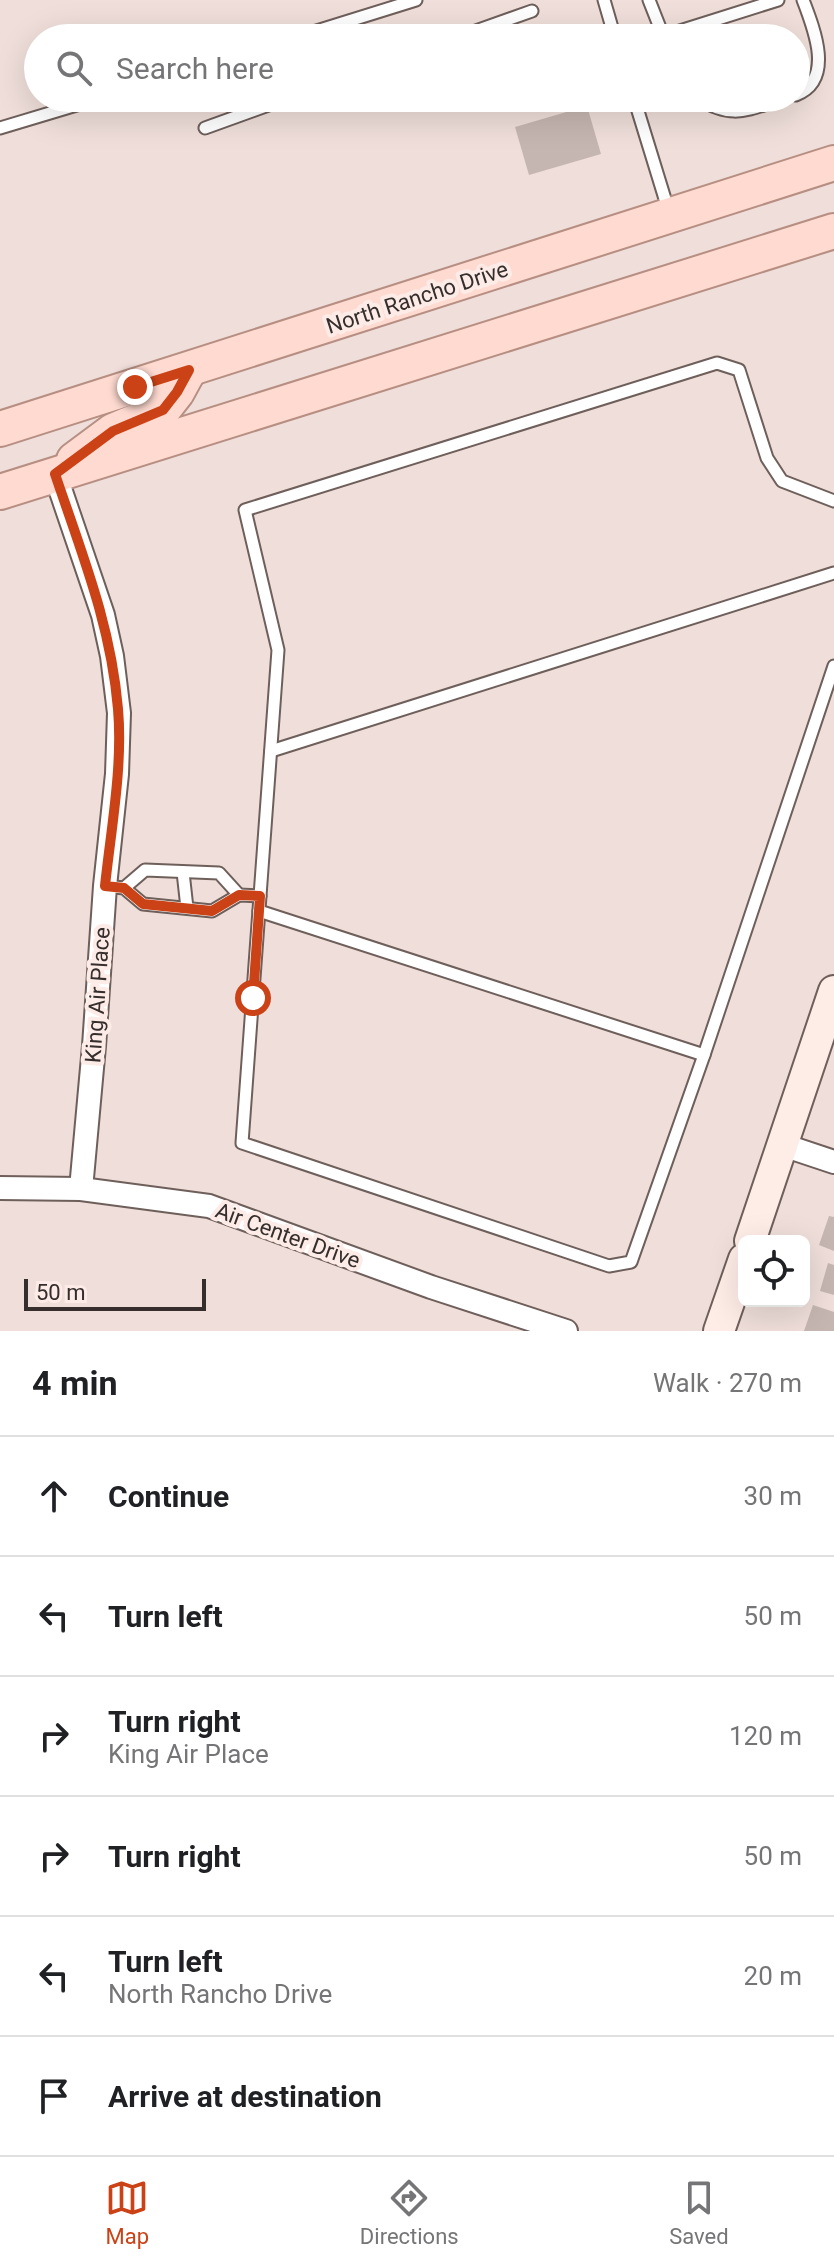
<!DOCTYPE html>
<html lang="en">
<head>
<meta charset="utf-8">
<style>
  body { margin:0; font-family:Roboto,sans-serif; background:#f6f6f6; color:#202124 }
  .controls { position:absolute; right:24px; bottom:24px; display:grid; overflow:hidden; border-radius:12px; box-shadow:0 8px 32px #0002 }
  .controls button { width:72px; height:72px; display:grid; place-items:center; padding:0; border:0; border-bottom:2px solid #e0e0e0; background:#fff; color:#202124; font:40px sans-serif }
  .scale { position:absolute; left:24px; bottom:20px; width:182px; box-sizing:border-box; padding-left:8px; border:4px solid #352e2c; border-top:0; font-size:22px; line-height:28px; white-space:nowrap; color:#352e2c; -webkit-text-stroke:6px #fcebe6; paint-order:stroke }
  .stop { position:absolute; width:24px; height:24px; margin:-18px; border:6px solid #ca4215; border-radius:50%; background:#fff }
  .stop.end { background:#ca4215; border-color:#fff; box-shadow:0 2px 8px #0008 }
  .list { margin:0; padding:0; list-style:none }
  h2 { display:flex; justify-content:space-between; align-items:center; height:104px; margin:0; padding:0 32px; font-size:34px }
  h2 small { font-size:26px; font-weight:400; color:#757577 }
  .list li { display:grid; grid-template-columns:52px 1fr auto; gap:24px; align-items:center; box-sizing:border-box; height:120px; padding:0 32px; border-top:2px solid #e0e0e0 }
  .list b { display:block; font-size:30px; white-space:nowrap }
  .list p { margin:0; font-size:26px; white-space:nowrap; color:#757577 }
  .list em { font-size:26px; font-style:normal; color:#757577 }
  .icon { flex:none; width:44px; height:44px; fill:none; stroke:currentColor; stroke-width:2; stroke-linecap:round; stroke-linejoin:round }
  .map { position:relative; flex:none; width:834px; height:1331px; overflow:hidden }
  .search { position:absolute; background:#fff; box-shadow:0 8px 32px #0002; left:24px; right:24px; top:24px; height:88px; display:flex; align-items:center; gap:20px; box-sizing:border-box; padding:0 28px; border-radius:44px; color:#757577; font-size:30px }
  .sheet { height:824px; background:#fff }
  nav { display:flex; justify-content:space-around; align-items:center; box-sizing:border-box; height:112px; border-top:2px solid #e0e0e0; background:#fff; font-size:22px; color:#757577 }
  nav a { display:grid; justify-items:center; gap:4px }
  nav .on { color:#ca4215 }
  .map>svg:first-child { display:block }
</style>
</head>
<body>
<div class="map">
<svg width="834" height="1331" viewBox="0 0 834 1331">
  <rect width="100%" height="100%" fill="#efded9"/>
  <!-- building -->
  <g fill="#c6b6b1">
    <polygon points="587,106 601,154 529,175 515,127"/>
    <polygon points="829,1216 834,1217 834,1251 819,1245"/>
    <polygon points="828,1263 834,1265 834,1295 820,1291"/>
    <polygon points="813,1305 834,1312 834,1331 804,1331"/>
  </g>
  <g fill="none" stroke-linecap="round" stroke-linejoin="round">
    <!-- lane casing -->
    <g stroke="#6e5f5b" stroke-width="15">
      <g id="lane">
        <polyline points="604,0 615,38"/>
        <polyline points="649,0 664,38"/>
        <polyline points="664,36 778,0"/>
        <polyline points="294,38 416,0"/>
        <polyline points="456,38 532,11"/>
        <path d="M 796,95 C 834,80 815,31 803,0"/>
        <polyline points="634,98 669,212"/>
        <path d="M 697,98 C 734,121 748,109 786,98"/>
        <polyline points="0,128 100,98"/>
        <polyline points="205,128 288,98"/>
        <polyline points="271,751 834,573"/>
        <polyline points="183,872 187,908"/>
        <polyline points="105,886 124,888 143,904 212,911 239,895 260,896 278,650 245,510 717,363 739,370 767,458 782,481 834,501"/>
        <polyline points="124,888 145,870 219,873 239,895"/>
        <polyline points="260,896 242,1143 609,1266 631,1262 704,1055 834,666"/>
        <polyline points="259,911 704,1055"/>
      </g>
    </g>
    <!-- street casing -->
    <g stroke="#6e5f5b" stroke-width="26">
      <g id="street">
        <polyline points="55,474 103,615 112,656 119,713 117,774 105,886 94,1046 81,1189"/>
        <polyline points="783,1145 834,1162"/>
        <polyline points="0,1188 81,1189 209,1206 431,1287 566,1331"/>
      </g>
    </g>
    <!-- secondary casing -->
    <g stroke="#6e5f5b" stroke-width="34">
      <g id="secondary">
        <polyline points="750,1241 834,991"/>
        <polyline points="719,1331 744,1259"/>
      </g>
    </g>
    <!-- primary casing -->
    <g stroke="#b78e82" stroke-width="38">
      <g id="primary">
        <polyline points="0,429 834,163"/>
        <polyline points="74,460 113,431 163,410 177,392 189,370"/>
        <polyline points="0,492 834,231"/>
      </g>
    </g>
    <!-- lane -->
    <use href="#lane" stroke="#fff" stroke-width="11"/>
    <!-- street -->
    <use href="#street" stroke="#fff" stroke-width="22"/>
    <!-- secondary -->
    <use href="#secondary" stroke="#feece7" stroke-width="30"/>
    <!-- primary -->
    <use href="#primary" stroke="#fedad0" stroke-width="34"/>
  </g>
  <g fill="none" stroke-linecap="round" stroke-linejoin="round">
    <!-- route -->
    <path stroke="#ca4215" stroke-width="10" d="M 135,387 L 189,370 L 177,392 L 163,410 L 113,431 L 55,474 C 82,554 111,625 118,709 C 123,766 111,829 105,886 L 124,888 L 143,904 L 212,911 L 239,895 L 260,896 L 253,998"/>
  </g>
  <g text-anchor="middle" stroke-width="8" stroke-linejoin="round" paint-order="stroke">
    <!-- street labels -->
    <g font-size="22" fill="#352e2c" stroke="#fcebe6">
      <text transform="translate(417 297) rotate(-18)" y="8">North Rancho Drive</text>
      <text transform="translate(97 995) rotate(-86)" y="8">King Air Place</text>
      <text transform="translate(288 1235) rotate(20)" y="8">Air Center Drive</text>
    </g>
  </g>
</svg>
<div class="controls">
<button><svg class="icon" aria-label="locate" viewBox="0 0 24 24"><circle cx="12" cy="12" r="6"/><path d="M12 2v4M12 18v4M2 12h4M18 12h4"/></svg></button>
</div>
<div class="scale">50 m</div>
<div class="stop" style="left:253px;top:998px"></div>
<div class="stop end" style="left:135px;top:387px"></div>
<div class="search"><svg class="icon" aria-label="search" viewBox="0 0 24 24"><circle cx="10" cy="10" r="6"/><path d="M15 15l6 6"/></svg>Search here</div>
</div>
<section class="sheet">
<h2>4 min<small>Walk · 270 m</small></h2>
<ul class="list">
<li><svg class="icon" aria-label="ahead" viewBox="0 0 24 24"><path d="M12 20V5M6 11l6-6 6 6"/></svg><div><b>Continue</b></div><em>30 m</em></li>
<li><svg class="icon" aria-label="left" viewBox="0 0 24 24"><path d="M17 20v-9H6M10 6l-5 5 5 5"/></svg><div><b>Turn left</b></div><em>50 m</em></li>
<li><svg class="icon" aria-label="right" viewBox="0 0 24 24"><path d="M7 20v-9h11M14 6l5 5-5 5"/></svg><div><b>Turn right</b><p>King Air Place</p></div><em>120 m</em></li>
<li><svg class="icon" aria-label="right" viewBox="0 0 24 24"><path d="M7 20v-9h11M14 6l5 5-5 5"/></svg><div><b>Turn right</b></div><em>50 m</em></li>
<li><svg class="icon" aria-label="left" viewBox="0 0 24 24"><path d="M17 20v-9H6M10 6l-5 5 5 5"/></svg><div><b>Turn left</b><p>North Rancho Drive</p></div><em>20 m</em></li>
<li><svg class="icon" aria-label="arrive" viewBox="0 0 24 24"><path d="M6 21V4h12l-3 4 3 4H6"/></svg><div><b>Arrive at destination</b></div></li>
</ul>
</section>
<nav>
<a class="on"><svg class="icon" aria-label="map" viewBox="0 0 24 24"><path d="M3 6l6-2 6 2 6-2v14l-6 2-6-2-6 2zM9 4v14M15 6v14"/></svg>Map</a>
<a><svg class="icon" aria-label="directions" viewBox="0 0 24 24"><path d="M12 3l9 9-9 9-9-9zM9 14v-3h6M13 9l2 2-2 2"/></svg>Directions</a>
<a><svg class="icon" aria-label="saved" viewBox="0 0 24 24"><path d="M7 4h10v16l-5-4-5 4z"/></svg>Saved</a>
</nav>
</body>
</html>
